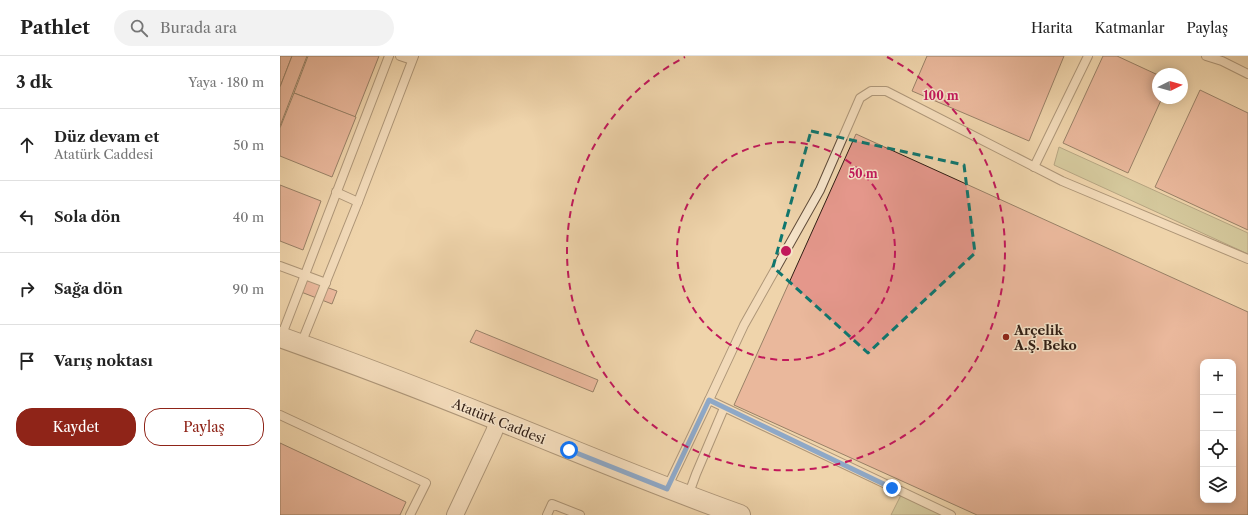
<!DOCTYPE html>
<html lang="tr">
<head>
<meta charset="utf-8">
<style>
  body { margin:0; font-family:"Libre Caslon Text",serif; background:#f2f2f2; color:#222 }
  .controls { position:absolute; right:12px; bottom:12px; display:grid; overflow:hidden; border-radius:8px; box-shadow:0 2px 10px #0003 }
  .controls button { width:36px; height:36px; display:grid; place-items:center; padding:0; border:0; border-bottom:1px solid #e0e0e0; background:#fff; color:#222; font:20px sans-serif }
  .compass { position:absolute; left:872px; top:12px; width:36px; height:36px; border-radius:50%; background:#fff; box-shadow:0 2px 10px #0003; rotate:85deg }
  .stop { position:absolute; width:12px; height:12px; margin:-9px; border:3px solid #1a73e8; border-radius:50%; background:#fff }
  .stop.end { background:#1a73e8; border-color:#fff; box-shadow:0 1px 4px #0008 }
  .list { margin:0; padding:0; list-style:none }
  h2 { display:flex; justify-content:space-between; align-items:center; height:52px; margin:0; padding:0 16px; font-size:17px }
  h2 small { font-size:13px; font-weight:400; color:#767676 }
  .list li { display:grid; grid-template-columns:26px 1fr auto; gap:12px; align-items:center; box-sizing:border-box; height:72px; padding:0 16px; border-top:1px solid #e0e0e0 }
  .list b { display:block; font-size:15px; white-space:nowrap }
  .list p { margin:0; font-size:13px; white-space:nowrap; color:#767676 }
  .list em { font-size:13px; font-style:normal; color:#767676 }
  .actions { display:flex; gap:8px; padding:12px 16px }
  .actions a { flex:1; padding:9px 0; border:1px solid #8f2418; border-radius:16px; text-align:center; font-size:14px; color:#8f2418 }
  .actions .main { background:#8f2418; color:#fff }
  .icon { flex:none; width:22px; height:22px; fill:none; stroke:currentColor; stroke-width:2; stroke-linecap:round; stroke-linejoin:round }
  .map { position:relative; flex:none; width:968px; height:459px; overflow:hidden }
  header { display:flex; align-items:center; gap:24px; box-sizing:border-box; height:56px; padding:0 20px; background:#fff; border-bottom:1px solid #e0e0e0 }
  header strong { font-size:19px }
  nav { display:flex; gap:22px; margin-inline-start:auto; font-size:14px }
  .search { width:280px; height:36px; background:#f2f2f2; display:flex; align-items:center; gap:10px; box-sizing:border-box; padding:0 14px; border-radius:22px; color:#767676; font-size:15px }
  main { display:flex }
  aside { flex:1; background:#fff }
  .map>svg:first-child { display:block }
</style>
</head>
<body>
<header>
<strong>Pathlet</strong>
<div class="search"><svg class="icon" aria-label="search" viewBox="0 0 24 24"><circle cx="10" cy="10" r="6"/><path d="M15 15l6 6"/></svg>Burada ara</div>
<nav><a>Harita</a><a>Katmanlar</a><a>Paylaş</a></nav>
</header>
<main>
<aside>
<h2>3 dk<small>Yaya · 180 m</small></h2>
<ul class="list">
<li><svg class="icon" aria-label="ahead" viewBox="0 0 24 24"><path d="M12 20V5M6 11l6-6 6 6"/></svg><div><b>Düz devam et</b><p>Atatürk Caddesi</p></div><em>50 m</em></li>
<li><svg class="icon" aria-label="left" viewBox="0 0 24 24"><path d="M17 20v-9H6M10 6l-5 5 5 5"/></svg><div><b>Sola dön</b></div><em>40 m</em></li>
<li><svg class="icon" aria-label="right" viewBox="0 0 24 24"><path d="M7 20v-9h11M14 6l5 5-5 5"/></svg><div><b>Sağa dön</b></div><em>90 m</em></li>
<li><svg class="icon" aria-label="arrive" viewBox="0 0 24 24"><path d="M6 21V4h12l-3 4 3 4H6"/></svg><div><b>Varış noktası</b></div></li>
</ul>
<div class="actions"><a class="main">Kaydet</a><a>Paylaş</a></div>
</aside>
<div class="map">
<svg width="968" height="459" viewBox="0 0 968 459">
  <rect width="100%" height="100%" fill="#efd4ac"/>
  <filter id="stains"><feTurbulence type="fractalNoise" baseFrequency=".005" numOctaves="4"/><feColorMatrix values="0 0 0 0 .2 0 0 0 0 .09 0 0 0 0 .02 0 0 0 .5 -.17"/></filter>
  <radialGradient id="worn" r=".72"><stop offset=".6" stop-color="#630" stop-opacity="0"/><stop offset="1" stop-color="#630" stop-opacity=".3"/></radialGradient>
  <!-- green -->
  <g fill="#b5bd8d" stroke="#736e50">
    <polygon points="779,91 968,177 968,198 774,109"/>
    <polygon points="621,439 664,459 611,459"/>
  </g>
  <!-- building -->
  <g fill="#e4978b" stroke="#311e14" fill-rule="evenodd">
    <polygon points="0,0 12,0 0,31"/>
    <polygon points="12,0 27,0 0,70 0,31"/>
    <polygon points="28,0 99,0 75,61 14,37"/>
    <polygon points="647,0 784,0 749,85 632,35"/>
    <polygon points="823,0 837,0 878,19 878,42 882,42 848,117 783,87"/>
    <polygon points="920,34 968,57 968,174 875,131"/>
    <polygon points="14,37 76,61 52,121 0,100 0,72"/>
    <path d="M 576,78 L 968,256 L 968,459 L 697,459 L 454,349 ZM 923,306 L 953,306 L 953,444 L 923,444 Z"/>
    <polygon points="0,129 41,145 23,194 0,185"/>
    <polygon points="21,222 57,235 52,248 16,234"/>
    <polygon points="196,274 318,324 313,336 190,286"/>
    <polygon points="0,387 126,446 120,459 0,459"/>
  </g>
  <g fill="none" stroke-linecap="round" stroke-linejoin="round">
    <!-- service casing -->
    <g stroke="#604c3a" stroke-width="10">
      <g id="service">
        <polyline points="120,0 132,4"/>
        <polyline points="926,0 942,5 968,18"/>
        <polyline points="754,111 808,0"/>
        <polyline points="56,136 78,146"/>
        <polyline points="0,210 46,227"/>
        <polyline points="1,281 109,0"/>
        <polyline points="21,288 78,146 134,0"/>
        <polyline points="0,359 146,427 130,459"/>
        <polyline points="387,432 429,344"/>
        <polyline points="408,440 416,418 444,352"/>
        <polyline points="267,459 272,448 300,459"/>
        <polyline points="671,459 429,344 464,269 540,134 580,42 591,35 606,35 782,125 968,203"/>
      </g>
    </g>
    <!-- minor casing -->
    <g stroke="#604c3a" stroke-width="18">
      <polyline id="minor" points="175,459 214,376 218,364"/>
    </g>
    <!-- tertiary casing -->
    <g stroke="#604c3a" stroke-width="22">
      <path id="tertiary" d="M 0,281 C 73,307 146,335 218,364 C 298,396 378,430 460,459"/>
    </g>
    <!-- service -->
    <use href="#service" stroke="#f5e3c9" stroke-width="8"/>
    <!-- minor -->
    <use href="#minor" stroke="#f5e3c9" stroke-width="16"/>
    <!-- tertiary -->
    <use href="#tertiary" stroke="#f5e3c9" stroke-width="20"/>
  </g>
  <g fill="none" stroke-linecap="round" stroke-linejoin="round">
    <!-- route -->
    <polyline stroke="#1a73e8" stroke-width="5" points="289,394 387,433 429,344 612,432"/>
  </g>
  <!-- marked area -->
  <path d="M0 0H968V459H0ZM 531,75 L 684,109 L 695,197 L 588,297 L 493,211 Z" fill="#efd4ac" fill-opacity=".55" fill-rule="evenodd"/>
  <path fill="none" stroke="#0f766e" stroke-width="3" stroke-dasharray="8 5" stroke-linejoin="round" d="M 531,75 L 684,109 L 695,197 L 588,297 L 493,211 Z"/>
  <!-- distance rings -->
  <g fill="none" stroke="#c2185b" stroke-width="2" stroke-dasharray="7 5">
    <circle cx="506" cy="195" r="109"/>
    <path d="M607 1A219 219 0 1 1 405 1"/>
  </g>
  <!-- markers -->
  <circle fill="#8f2418" stroke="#f5e3c9" stroke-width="1.5" cx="726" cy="281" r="4"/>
  <g text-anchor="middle" stroke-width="3" stroke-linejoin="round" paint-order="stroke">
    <!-- poi labels -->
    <g font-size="13" font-weight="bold" fill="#311e14" stroke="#f5e3c9" text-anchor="start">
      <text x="734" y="279">Arçelik<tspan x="734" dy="15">A.Ş. Beko</tspan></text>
    </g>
    <!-- street labels -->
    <g font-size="13" fill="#311e14" stroke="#f5e3c9">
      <text transform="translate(219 365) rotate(22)" y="5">Atatürk Caddesi</text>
    </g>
  </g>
  <circle cx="506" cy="195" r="6" fill="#c2185b" stroke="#f5e3c9" stroke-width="2"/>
  <g font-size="12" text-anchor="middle" font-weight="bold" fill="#c2185b" stroke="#f5e3c9" stroke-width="3" stroke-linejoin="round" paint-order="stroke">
    <text x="661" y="44">100 m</text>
    <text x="583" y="122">50 m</text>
  </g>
  <rect width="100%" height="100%" filter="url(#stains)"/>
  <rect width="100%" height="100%" fill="url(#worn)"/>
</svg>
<div class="controls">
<button>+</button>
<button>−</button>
<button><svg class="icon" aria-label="locate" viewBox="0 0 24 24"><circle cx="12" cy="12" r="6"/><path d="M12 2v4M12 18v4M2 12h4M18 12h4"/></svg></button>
<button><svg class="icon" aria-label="layers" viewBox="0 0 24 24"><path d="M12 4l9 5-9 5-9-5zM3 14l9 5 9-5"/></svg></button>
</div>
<svg class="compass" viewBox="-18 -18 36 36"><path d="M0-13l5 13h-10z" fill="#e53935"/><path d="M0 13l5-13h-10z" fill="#767676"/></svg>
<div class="stop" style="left:289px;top:394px"></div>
<div class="stop end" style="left:612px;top:432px"></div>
</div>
</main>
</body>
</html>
